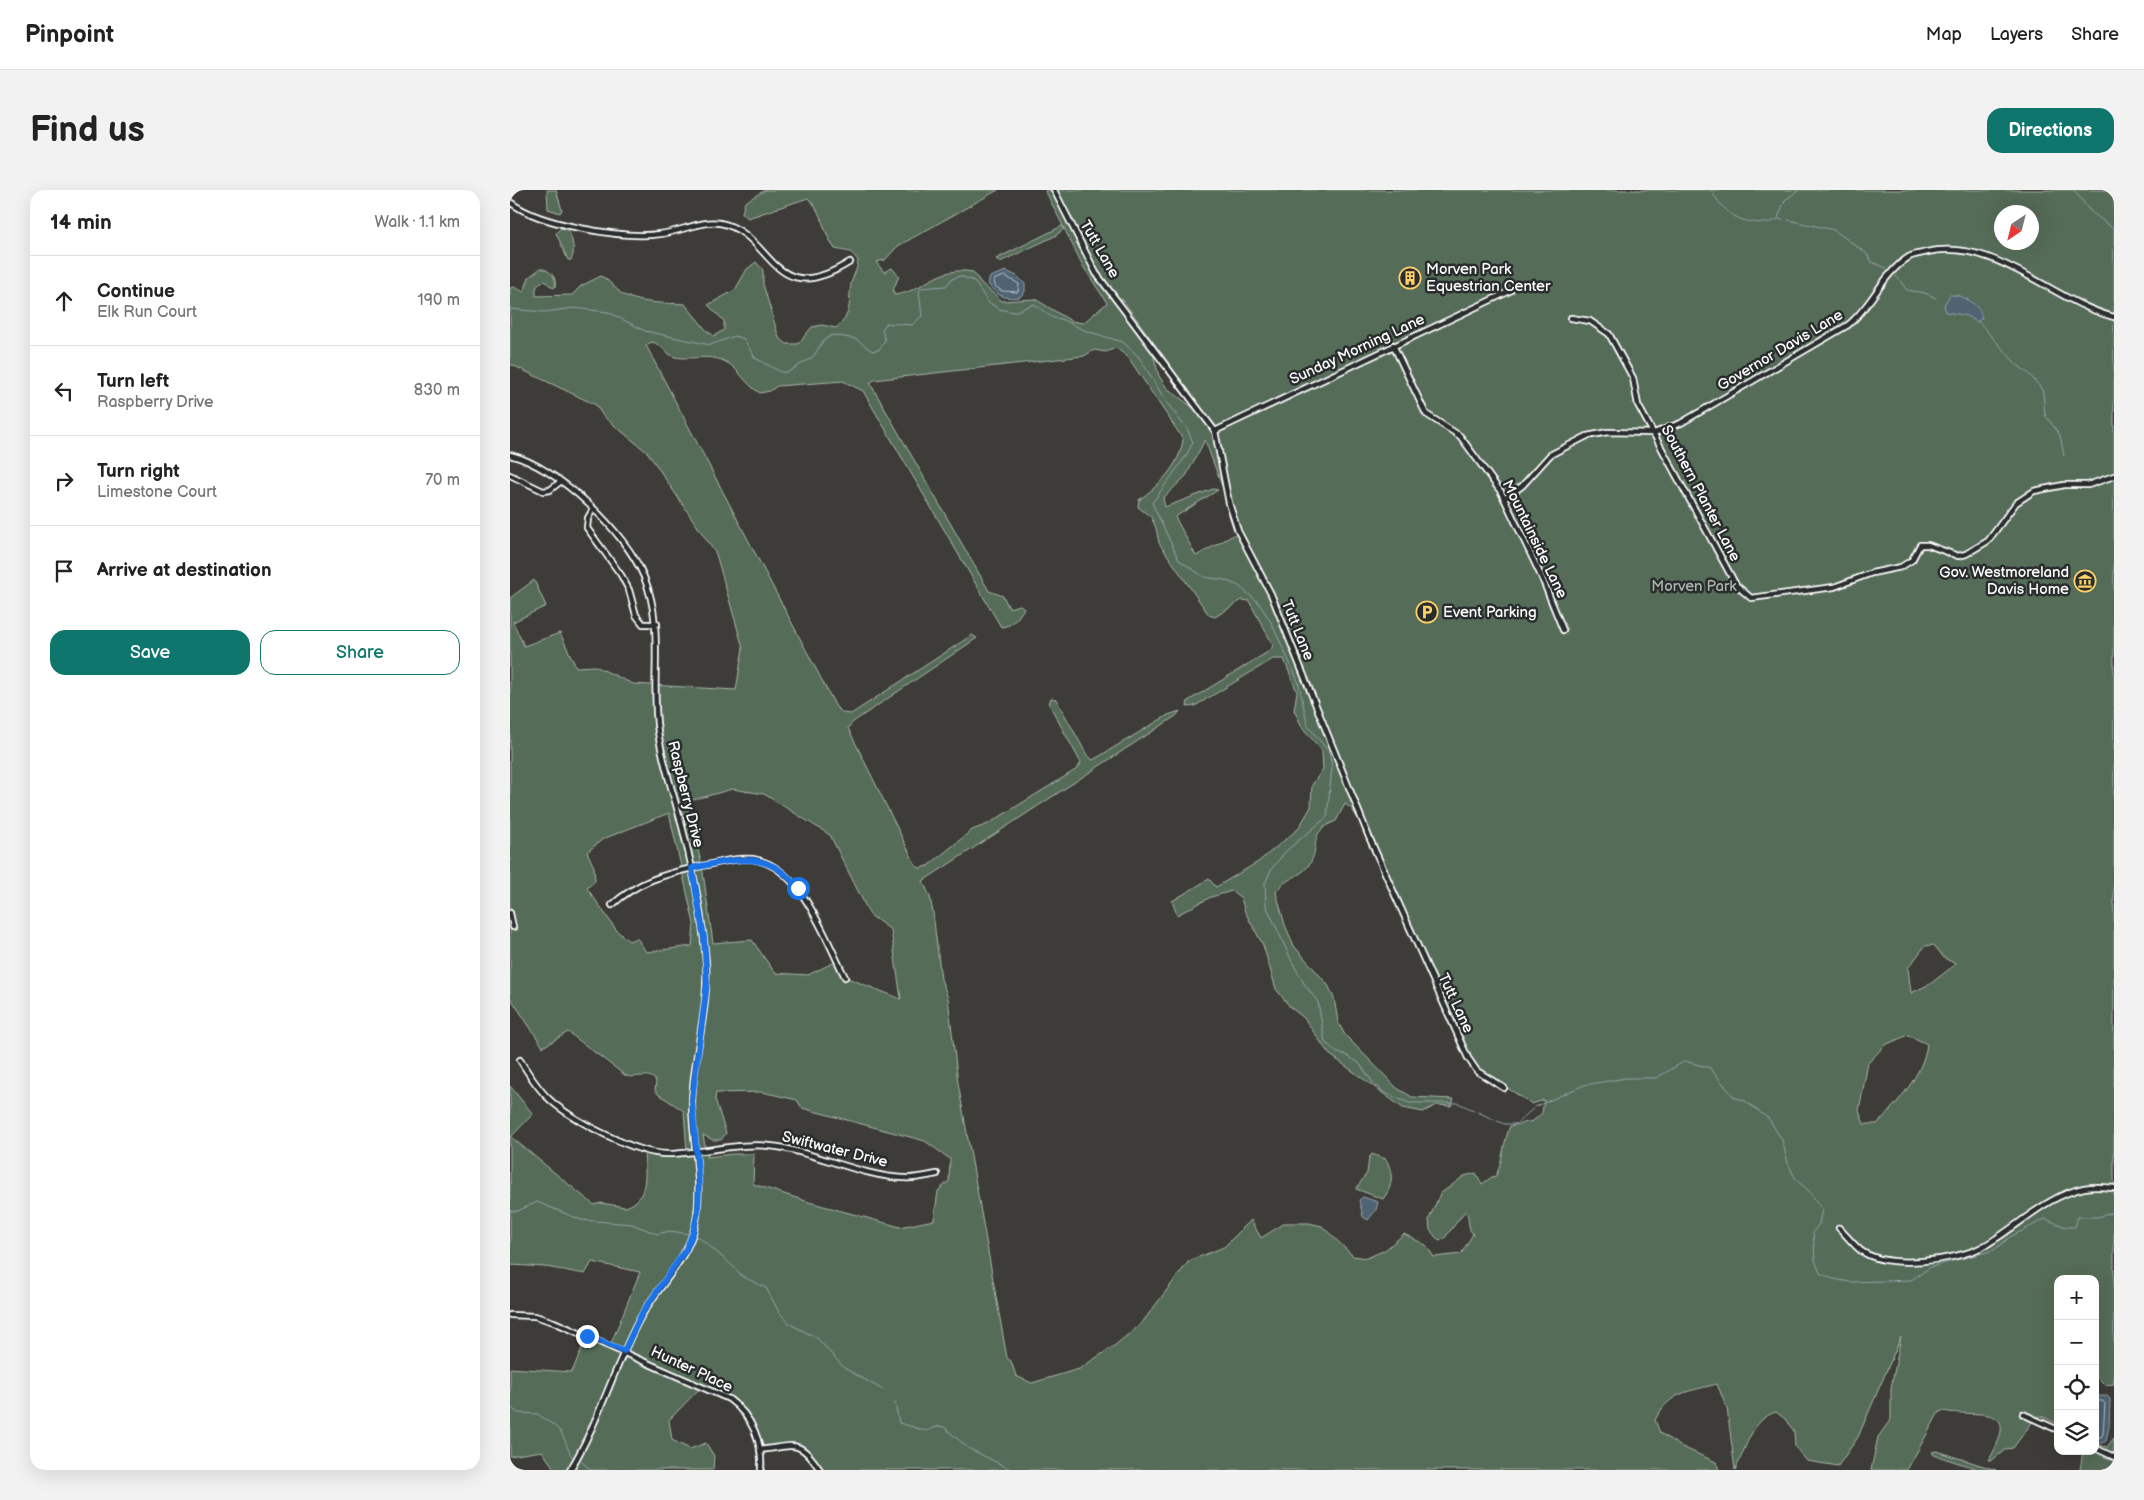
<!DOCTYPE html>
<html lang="en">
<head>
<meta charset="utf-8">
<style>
  body { margin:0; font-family:"Balsamiq Sans",sans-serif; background:#f2f2f2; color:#222 }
  .controls { position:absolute; right:15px; bottom:15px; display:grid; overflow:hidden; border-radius:10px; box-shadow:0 5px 20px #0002 }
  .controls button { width:45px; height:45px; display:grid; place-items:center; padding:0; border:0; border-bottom:1px solid #e0e0e0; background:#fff; color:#222; font:25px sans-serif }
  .compass { position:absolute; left:1484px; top:15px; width:45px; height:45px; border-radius:50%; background:#fff; box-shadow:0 5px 20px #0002; rotate:215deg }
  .stop { position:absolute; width:15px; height:15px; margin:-11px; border:4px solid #1a73e8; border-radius:50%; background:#fff }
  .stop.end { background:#1a73e8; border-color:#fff; box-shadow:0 1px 5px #0008 }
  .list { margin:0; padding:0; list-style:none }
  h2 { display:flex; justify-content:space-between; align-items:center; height:65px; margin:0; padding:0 20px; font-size:21px }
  h2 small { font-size:16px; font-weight:400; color:#767676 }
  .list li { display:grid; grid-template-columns:32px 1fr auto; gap:15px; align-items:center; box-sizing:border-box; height:90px; padding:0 20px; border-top:1px solid #e0e0e0 }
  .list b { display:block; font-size:19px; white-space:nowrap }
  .list p { margin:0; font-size:16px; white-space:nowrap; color:#767676 }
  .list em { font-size:16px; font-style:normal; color:#767676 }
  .actions { display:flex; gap:10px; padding:15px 20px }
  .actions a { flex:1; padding:11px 0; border:1px solid #0f766e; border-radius:15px; text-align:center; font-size:18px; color:#0f766e }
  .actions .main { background:#0f766e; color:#fff }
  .icon { flex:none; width:28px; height:28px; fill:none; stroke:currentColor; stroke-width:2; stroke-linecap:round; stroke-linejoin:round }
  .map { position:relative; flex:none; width:1604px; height:1280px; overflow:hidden; border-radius:15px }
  header { display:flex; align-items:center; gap:30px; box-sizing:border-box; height:70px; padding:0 25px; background:#fff; border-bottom:1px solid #e0e0e0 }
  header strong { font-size:24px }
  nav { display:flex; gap:28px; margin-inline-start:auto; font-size:18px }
  .intro { display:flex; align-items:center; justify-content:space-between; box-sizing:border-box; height:120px; padding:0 30px }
  h1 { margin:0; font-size:35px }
  .button { padding:12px 22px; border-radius:15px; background:#0f766e; color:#fff; font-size:18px; font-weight:700 }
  main { display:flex; gap:30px; padding:0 30px }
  aside { flex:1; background:#fff; border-radius:15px; box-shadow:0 5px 20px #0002 }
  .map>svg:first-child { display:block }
</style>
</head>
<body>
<header>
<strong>Pinpoint</strong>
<nav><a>Map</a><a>Layers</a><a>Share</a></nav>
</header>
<div class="intro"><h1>Find us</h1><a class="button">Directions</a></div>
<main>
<aside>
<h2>14 min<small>Walk · 1.1 km</small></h2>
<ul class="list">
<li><svg class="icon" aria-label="ahead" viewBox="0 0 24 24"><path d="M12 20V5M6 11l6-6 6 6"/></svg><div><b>Continue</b><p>Elk Run Court</p></div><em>190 m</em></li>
<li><svg class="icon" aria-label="left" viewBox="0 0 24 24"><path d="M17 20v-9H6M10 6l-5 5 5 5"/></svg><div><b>Turn left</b><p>Raspberry Drive</p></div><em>830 m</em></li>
<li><svg class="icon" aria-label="right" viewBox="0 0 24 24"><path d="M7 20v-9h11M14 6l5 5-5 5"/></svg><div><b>Turn right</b><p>Limestone Court</p></div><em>70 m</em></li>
<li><svg class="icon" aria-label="arrive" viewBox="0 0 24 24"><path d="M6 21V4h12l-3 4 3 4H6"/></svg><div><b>Arrive at destination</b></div></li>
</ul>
<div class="actions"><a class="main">Save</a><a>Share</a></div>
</aside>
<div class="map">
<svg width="1604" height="1280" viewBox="0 0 1604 1280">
  <rect width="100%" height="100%" fill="#3d3c38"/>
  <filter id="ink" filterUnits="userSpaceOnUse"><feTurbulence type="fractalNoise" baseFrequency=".02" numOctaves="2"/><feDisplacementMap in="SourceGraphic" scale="10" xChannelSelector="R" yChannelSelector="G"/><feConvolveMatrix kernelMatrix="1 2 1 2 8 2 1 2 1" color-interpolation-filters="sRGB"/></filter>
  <g filter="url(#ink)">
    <!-- green -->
    <g fill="#546c58" stroke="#aab6ac" fill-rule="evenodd">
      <polygon points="37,0 46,0 52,20 50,23 38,19"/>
      <path d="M 255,0 L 488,0 L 388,56 L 375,70 L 366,72 L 374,82 L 382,78 L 389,86 L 383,100 L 384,105 C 414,102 426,75 463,82 L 471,93 L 492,111 L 525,109 L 561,131 L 573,133 L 597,113 L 573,76 L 535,0 L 1604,0 L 1604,1194 L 1595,1195 L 1585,1185 L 1585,1089 L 1548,1089 L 1548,1234 L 1531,1226 L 1526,1227 L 1503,1258 L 1496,1259 L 1481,1271 L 1479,1270 C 1512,1212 1472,1228 1432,1221 L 1429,1222 L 1397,1280 L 1361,1280 L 1368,1247 L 1381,1229 L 1381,1198 L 1391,1147 L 1348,1247 L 1328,1276 L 1297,1271 L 1285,1257 L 1284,1241 L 1275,1229 L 1266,1222 C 1241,1229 1236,1260 1225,1280 L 1217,1218 L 1207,1194 C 1178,1202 1160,1201 1145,1230 L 1150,1243 L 1170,1256 L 1206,1272 L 1209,1280 L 307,1280 L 308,1277 C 290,1249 279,1257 250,1260 L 249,1252 L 229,1216 L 192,1196 L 159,1230 L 162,1250 L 180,1259 L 196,1253 L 204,1266 L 203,1280 L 45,1280 L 32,1261 L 0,1266 L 0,1178 L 62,1182 L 77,1146 L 100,1156 L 130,1082 L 82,1072 L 75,1084 L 36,1077 L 0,1075 L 0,896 L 23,924 L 1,947 L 84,1015 L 91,1013 L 115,1017 C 140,1011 135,980 134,962 L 177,962 L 174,921 L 148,904 L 145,900 L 146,891 C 138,881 128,889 116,886 L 58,842 L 33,857 L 0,807 L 0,408 L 24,390 L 36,416 L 3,432 L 14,456 L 50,443 L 66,477 L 85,476 L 123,494 L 226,500 L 233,458 L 206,364 L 138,263 L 93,226 L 86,215 L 0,174 L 0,98 L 4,97 L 14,102 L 19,87 L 31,78 C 41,81 47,87 45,97 L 43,98 L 35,91 L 30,93 L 26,98 L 26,106 L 62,105 L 71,96 L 91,86 C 101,91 108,103 116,106 C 133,114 157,113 175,114 L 197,141 L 204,146 L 214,140 L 214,131 L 198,115 L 225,100 L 237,79 L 246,72 L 253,80 L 253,94 L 269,148 L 277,154 L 288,154 L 302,137 L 312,135 L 326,138 C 343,123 338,114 341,94 C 343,85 348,79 348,70 L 341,62 L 325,59 C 313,43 313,22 298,8 L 238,28 L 232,23 L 235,12 ZM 1492,22 L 1522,22 L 1522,52 L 1492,52 ZM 612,109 L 662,178 L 677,203 L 682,217 L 657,198 L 649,186 L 641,157 L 606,111 ZM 142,152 C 151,154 156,164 165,167 C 183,171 203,161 222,176 C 232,185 238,196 250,203 L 260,201 L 267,196 L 333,191 L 353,201 L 491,437 C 503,436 508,428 514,418 L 510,415 L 499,418 L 493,406 L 479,401 L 360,193 L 364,190 L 574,166 L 584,160 L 596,162 L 606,158 L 618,167 L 673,249 C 670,276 650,294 629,310 L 628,317 L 641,327 L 646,338 L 649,353 L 699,425 L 705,427 L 732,410 L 739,411 L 763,455 L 761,460 L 678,511 L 677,517 L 685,516 L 763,469 L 774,469 L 787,502 L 784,520 L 792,537 L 812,561 L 813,579 L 802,595 L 801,617 L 788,639 L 748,672 L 706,697 L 699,689 L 662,711 L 667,725 L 701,707 L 722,701 L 731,708 L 735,722 L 753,755 L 766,799 L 780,817 L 794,828 L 819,864 L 893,918 L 913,922 L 927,915 L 941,916 L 944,909 L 902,907 L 887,898 L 835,845 L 828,832 L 824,808 L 818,795 L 784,756 L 775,735 L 766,702 C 775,687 789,689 799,675 C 812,655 796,643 826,631 L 835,614 L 842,619 L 859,647 L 965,877 L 1022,914 L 1034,910 L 1032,923 L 1023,931 L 1000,936 C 993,953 993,970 986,986 L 982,987 L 972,994 L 966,983 L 954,986 L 930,1004 L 919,1029 L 920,1040 L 929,1051 L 934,1049 L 955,1021 C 961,1027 956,1037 963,1044 L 951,1064 L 924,1067 L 916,1055 L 894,1044 L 875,1060 L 857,1068 L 843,1066 L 812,1036 L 799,1033 L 775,1033 L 751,1048 L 741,1030 L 714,1057 L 679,1071 L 631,1134 L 604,1156 L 569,1179 L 522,1193 L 506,1186 L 501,1171 L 497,1168 L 448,893 L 438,808 L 431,789 L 423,723 L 420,707 L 413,691 L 666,526 L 670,521 L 658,525 L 583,570 L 577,565 L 546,509 L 541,508 L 539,514 L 571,573 L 567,579 L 478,634 L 462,640 L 418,676 L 410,678 L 406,676 L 338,538 L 343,532 L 467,448 L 462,445 L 341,524 L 333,523 L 326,517 L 141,165 L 136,155 ZM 695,250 L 729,342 L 686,366 L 665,327 L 708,300 L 703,299 L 655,317 L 653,308 L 676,286 ZM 222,599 L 254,604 L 320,645 L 360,725 L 381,740 L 391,809 L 335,787 L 327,771 L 298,785 L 265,783 L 242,750 L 203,753 L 192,676 L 176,612 ZM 159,623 L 184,734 L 182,756 L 136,762 L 127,748 L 119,751 L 107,741 L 77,698 L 85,691 L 84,677 L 77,662 L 93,649 ZM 1424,755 L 1434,768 L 1446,774 L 1420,794 L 1401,803 L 1398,778 L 1415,756 ZM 1398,845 L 1417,854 C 1413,885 1388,912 1367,934 L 1354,934 L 1349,921 L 1358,873 L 1375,855 ZM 252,902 L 287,910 L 292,918 L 415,951 L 440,969 L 439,991 L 428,1001 L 424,1030 L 390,1037 L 299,1012 L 243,994 L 244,964 L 223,964 L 197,967 L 193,945 L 203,950 L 211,950 L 216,943 L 205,909 L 206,903 Z"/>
      <polygon points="552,36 554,39 545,46 490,72 486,69"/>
      <path d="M 51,38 L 59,41 C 62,50 66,61 61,70 L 58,70 L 46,43 Z"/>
      <path d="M 862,964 L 876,969 C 884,984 883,996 873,1009 L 846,999 L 857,983 L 859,968 Z"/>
      <polygon points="1604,1248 1604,1280 1570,1280 1573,1261 1585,1261 1585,1254 1597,1257"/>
      <polygon points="1426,1261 1486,1280 1471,1280 1424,1265 1422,1262"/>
    </g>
    <!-- water -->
    <g fill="#4f6473" stroke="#95a2ab">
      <path d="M 496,81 L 507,86 L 515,94 L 515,102 L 510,107 C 497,110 483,105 478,93 L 480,87 Z"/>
      <path d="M 1440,105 C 1452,104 1469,114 1472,127 L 1468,132 L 1454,125 L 1436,122 L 1434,115 Z"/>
      <polygon points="853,1007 868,1012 866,1020 858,1030 853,1027 849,1010"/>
      <polygon points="1585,1206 1597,1206 1600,1209 1599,1237 1596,1251 1590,1254 1585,1251"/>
    </g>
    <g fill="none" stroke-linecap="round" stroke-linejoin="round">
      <!-- shore -->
      <g stroke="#b9c1c7" stroke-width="1">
        <polygon points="495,86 509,94 508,102 492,101 485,96 484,90"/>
        <polyline points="1585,1211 1593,1211 1595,1214 1593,1244 1591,1247 1585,1247"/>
      </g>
      <!-- stream -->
      <g stroke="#95a2ab" stroke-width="1">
        <path d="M 1201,0 C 1214,23 1228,33 1255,33 C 1262,33 1266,28 1273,29"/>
        <polyline points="1564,0 1580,21 1604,39"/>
        <polyline points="1268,28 1275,10 1289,0"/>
        <polyline points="1278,30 1324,40 1356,63 1362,72 1376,78"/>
        <polyline points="1386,86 1397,100 1415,103 1426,108"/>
        <polyline points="0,119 34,122 64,118 98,122 135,141 200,155 225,146 234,149 245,168 271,182 278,182 303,167 313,151 322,145 346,149 362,161 369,160 375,150 372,140 376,133 402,135 412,126 409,101 411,98 436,96 442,89 450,86 464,91 478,112 489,119 504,122 524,114 543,128 551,129 576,141 613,152 629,167 657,213 677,239 683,252 676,266 642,313 669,370 694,387 714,390 729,396 748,412 761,432 788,491 798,536 819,562 822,577 817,627 776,661 762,678 755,693 756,715 783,774 795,795 808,812 815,852 827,863 834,864 849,873 864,894 875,903 899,913 948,913 994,934 1006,934 1025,917 1074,895 1116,888 1146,888 1175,871 1200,878 1224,907 1235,911 1259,929 1272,950 1278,973 1286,990 1299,1001 1312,1019 1309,1034 1303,1042 1305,1070 1310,1083 1323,1089 1341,1092 1401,1090 1421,1077 1484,1060 1500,1047 1535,1029 1556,1037 1565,1037 1568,1027 1588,1027 1604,1022"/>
        <polyline points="1468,131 1507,175 1518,183 1531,198 1533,203 1535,225 1550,245 1554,266"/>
        <polyline points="0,1021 8,1021 27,1012 71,1030 122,1034 147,1044 160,1041 180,1044"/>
        <polyline points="183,1046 190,1048 226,1079 232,1086 256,1098 269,1122 280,1134 307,1148 334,1178 373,1200 385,1212 389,1233 417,1241 429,1236 434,1237 458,1258 502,1280"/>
        <path d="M 0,1217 L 8,1223 L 28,1224 C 35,1231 43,1233 49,1240 C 55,1247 57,1258 62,1267"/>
        <polyline points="72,1272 81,1280"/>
      </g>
      <!-- minor casing -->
      <g stroke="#fff" stroke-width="8">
        <g id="minor">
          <polyline points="544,0 586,83 705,241 719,313 728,341 761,404 859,647 958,868 967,881 994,898"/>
          <path d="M 0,12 C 29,35 113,49 150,44 C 169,42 192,30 210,33 C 264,43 260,122 340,72"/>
          <polyline points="1061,128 1080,131 1099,144 1123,188 1128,215 1226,395 1241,408 1324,397 1362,383 1391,377 1402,370 1410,355 1418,355 1448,366 1456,364 1478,351 1506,313 1524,301 1554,295 1578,295 1604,286"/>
          <polyline points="883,155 916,224 950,246 991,302 1032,388 1053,440"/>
          <polyline points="705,241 1000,101"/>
          <path d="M 0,265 C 48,277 115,341 134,387 C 155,438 140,489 148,542 C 153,575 165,608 173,640 C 184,684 193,728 196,773 C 199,821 183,865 182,913 C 182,954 194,995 185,1036 C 176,1073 145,1099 128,1132 C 103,1180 88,1234 60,1280"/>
          <polyline points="0,285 33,301 40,300 50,292"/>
          <path d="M 994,309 L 1012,296 L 1040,265 L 1077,246 L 1098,242 L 1144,243 L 1171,233 L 1338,135 C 1362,116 1372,84 1399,67 C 1404,64 1411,64 1417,62 C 1486,47 1541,111 1604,127"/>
          <polyline points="83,319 78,328 77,338 111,385 119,400 126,425 133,434 147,434"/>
          <path d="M 102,715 C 127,692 154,684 187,677 C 205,674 224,667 243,669 C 291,676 315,748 335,787"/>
          <polyline points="0,723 3,737"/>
          <path d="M 10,870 C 18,883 26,896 37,907 C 59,929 128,965 158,964 C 195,963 232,951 268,957 C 308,964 355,987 394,988 C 405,989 416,986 427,984"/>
          <path d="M 1329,1038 C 1336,1045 1343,1054 1350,1060 C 1376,1080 1445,1071 1472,1057 C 1506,1039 1535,1006 1574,998 C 1583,996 1594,997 1604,998"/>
          <path d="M 0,1125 L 25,1126 L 44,1132 L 219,1209 C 242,1226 253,1252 251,1280"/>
          <polyline points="1513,1224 1548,1240"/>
          <polyline points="1585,1258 1604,1267"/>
          <path d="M 250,1260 C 285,1256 289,1248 310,1280"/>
        </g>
      </g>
      <!-- minor -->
      <use href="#minor" stroke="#2a2d2e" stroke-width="4.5"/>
    </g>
  </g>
  <g fill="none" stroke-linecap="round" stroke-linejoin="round" filter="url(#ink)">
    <!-- route -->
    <path stroke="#1a73e8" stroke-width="6" d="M 77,1146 L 114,1161 L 132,1123 L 176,1059 L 183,1042 L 188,1022 L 189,993 L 182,910 L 197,793 L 194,748 L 182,678 C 224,670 258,658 288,698"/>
  </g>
  <!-- icons -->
  <defs>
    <g id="building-ring" transform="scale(1.125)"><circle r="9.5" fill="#2a2d2e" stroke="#ffd166" stroke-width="1.5"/><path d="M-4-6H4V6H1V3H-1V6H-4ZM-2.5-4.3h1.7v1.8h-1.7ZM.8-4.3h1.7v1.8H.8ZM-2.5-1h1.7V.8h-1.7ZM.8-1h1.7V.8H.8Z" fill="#ffd166"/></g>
    <g id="museum-ring" transform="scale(1.125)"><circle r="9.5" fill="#2a2d2e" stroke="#ffd166" stroke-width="1.5"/><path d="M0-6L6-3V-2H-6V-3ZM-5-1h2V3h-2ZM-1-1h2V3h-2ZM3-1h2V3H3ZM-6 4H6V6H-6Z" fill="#ffd166"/></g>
    <g id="parking-ring" transform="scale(1.125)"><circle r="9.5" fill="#2a2d2e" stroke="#ffd166" stroke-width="1.5"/><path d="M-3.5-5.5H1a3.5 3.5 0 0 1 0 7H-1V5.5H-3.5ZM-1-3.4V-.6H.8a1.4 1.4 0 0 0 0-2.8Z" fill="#ffd166"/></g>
  </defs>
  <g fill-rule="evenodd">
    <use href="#building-ring" x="900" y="88"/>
    <use href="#museum-ring" x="1575" y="391"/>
    <use href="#parking-ring" x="917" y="422"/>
  </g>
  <g text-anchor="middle" stroke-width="5" stroke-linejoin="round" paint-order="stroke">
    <!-- street labels -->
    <g font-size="15" fill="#fff" stroke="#2a2d2e">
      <text transform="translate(590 59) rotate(60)" y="5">Tutt Lane</text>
      <text transform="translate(847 159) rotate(-25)" y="5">Sunday Morning Lane</text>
      <text transform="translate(1270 160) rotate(-31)" y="5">Governor Davis Lane</text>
      <text transform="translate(1191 303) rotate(62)" y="5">Southern Planter Lane</text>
      <text transform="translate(1025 349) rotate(64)" y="5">Mountainside Lane</text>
      <text transform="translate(788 440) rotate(68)" y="5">Tutt Lane</text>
      <text transform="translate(176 604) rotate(76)" y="5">Raspberry Drive</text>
      <text transform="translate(946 813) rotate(65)" y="5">Tutt Lane</text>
      <text transform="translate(325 959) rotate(14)" y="5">Swiftwater Drive</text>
      <text transform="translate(182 1179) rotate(25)" y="5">Hunter Place</text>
    </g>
    <!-- poi labels -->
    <g font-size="15" fill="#fff" stroke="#2a2d2e" text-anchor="start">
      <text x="916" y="84">Morven Park<tspan x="916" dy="17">Equestrian Center</tspan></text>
      <text x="1559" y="387" text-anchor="end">Gov. Westmoreland<tspan x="1559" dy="17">Davis Home</tspan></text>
      <text x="933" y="427">Event Parking</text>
    </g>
    <!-- park labels -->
    <g font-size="15" fill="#aab6ac" stroke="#2a2d2e">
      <text x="1184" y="401">Morven Park</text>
    </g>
  </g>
</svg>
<div class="controls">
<button>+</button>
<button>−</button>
<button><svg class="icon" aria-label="locate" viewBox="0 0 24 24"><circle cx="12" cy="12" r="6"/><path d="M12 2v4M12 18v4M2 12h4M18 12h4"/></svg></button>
<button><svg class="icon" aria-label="layers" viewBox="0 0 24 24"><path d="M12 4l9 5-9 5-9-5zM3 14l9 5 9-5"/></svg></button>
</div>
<svg class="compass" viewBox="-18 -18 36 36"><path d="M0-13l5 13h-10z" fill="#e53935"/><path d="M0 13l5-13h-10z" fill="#767676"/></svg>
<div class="stop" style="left:288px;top:698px"></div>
<div class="stop end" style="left:77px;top:1146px"></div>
</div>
</main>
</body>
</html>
